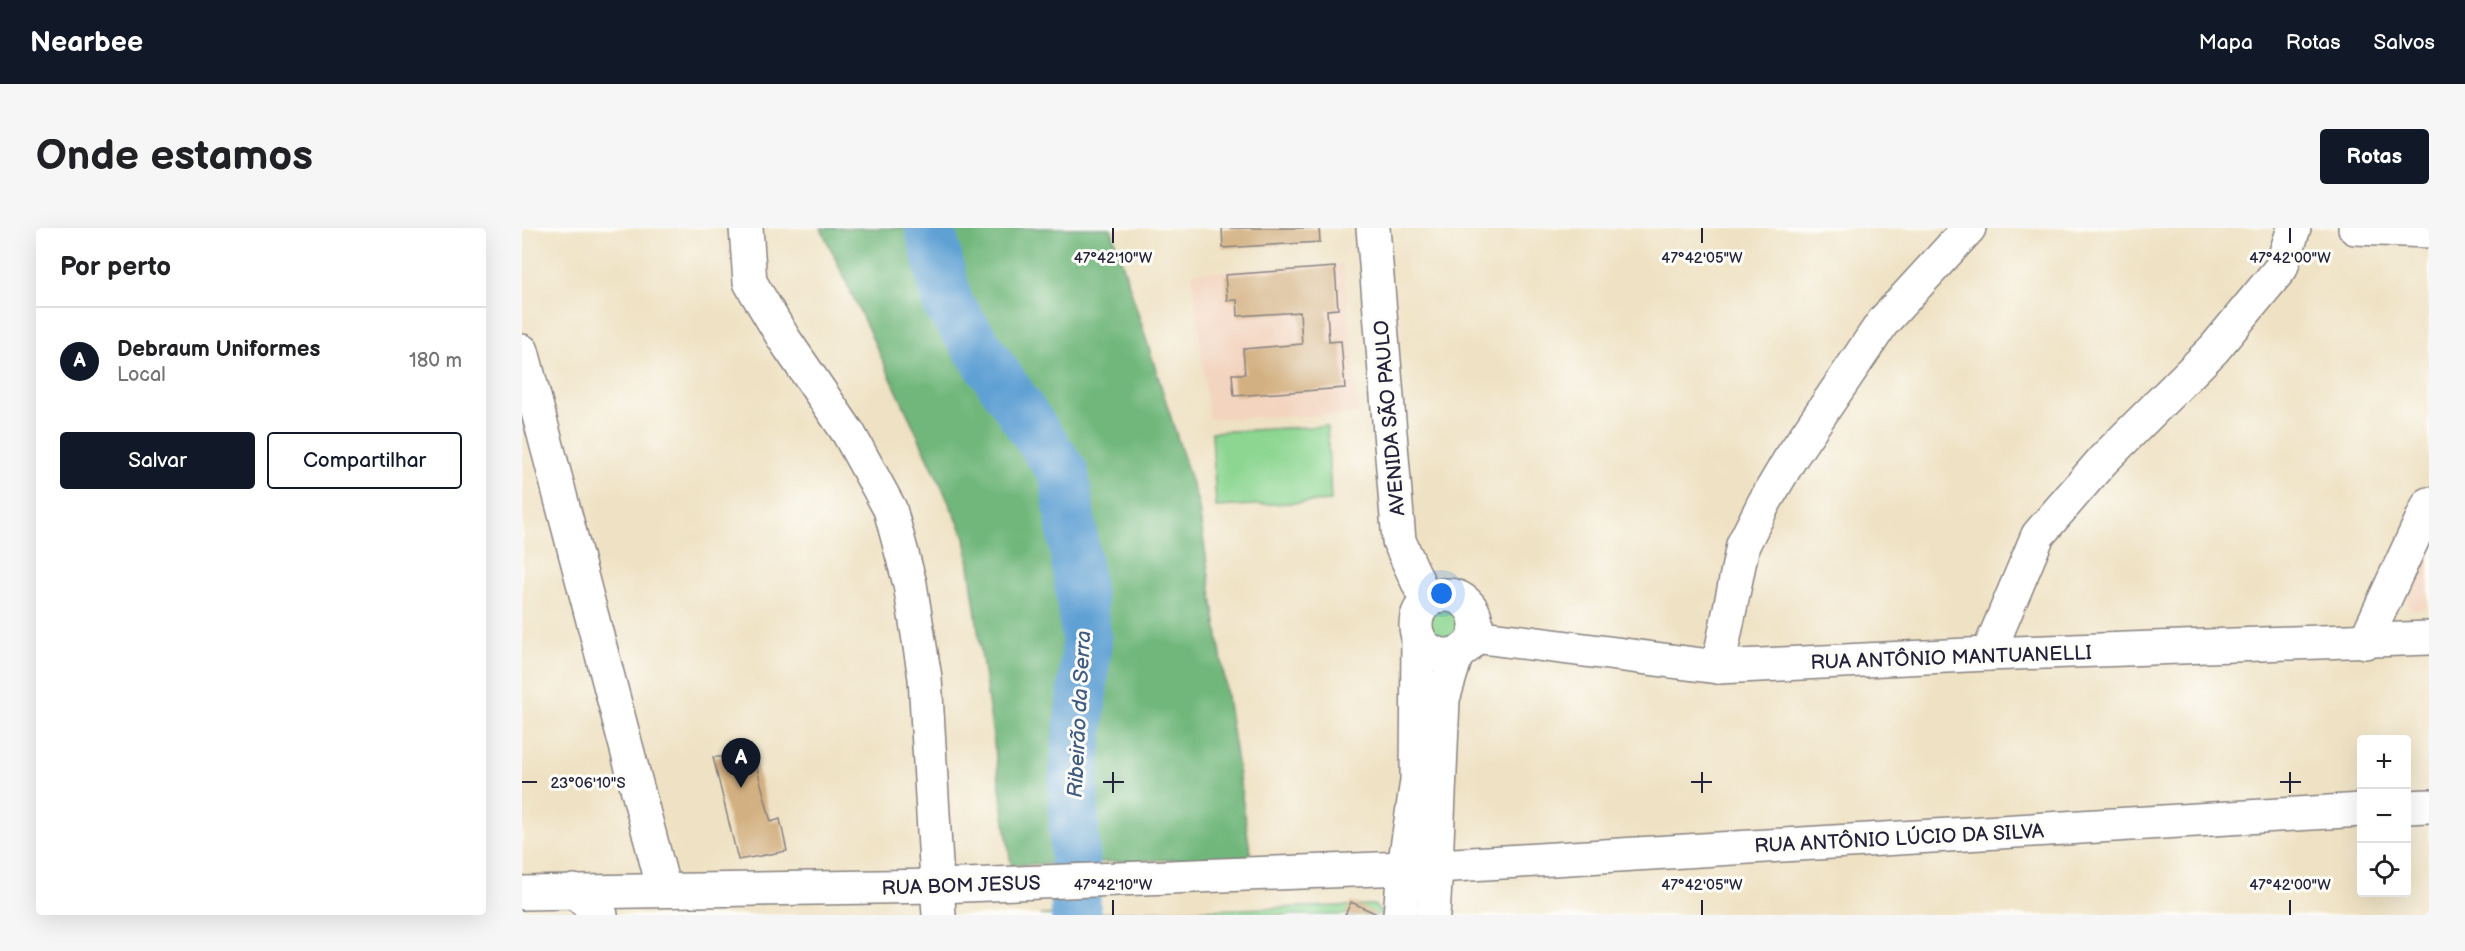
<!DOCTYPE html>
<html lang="pt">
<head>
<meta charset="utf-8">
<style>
  body { margin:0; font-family:"Balsamiq Sans",sans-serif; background:#f6f6f6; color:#202124 }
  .controls { position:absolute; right:18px; bottom:18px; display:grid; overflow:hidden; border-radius:6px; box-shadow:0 6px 24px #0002 }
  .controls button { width:54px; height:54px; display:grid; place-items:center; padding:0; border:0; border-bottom:2px solid #e0e0e0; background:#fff; color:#202124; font:30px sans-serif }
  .you { position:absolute; left:920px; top:366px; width:21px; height:21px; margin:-15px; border:4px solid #fff; border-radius:50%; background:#1a73e8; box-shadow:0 0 0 9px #1a73e833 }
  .badge { display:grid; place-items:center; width:39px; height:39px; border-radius:50%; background:#111827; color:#fff; font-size:20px; font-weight:700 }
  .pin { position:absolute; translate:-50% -50px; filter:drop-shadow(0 2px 3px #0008) }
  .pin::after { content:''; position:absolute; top:32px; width:21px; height:18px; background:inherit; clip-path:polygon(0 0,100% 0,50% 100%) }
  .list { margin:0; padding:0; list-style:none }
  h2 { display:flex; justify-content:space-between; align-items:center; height:78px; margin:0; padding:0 24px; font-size:26px }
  h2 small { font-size:20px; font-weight:400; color:#757577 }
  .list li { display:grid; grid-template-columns:39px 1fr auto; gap:18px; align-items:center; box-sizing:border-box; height:108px; padding:0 24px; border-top:2px solid #e0e0e0 }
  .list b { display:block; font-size:22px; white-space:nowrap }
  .list p { margin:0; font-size:20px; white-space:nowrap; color:#757577 }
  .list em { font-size:20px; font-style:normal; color:#757577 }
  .actions { display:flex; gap:12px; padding:18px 24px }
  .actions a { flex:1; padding:14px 0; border:2px solid #111827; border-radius:6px; text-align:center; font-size:21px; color:#111827 }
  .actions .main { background:#111827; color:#fff }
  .icon { flex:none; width:33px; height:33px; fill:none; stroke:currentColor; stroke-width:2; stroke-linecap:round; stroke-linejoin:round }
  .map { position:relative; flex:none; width:1907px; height:687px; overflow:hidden; border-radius:6px }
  header { display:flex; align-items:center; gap:36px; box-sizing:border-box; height:84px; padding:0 30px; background:#111827; color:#fff }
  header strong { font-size:28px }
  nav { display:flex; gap:33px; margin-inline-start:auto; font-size:21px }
  .intro { display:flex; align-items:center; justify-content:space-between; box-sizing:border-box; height:144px; padding:0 36px }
  h1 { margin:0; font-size:42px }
  .button { padding:15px 27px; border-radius:6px; background:#111827; color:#fff; font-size:21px; font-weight:700 }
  main { display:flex; gap:36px; padding:0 36px }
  aside { flex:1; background:#fff; border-radius:6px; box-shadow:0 6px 24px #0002 }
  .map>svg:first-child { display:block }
</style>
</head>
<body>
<header>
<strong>Nearbee</strong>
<nav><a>Mapa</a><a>Rotas</a><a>Salvos</a></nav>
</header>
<div class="intro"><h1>Onde estamos</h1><a class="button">Rotas</a></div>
<main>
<aside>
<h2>Por perto<small></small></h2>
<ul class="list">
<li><span class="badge">A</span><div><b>Debraum Uniformes</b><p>Local</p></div><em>180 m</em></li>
</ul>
<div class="actions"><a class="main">Salvar</a><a>Compartilhar</a></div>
</aside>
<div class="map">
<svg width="1907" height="687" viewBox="0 0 1907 687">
  <rect width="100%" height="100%" fill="#fdfcf7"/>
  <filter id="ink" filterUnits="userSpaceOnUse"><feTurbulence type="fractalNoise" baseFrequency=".0167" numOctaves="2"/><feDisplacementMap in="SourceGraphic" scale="12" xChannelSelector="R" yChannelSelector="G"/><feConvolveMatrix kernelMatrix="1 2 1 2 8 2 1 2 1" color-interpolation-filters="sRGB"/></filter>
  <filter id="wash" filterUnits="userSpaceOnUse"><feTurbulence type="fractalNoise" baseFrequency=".008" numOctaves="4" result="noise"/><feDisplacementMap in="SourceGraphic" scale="24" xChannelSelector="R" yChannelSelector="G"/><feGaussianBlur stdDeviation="1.35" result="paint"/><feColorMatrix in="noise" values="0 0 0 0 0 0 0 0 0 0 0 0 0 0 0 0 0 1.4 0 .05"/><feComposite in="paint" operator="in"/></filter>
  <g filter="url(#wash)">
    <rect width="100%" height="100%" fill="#efe2c4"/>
    <!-- built -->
    <g fill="#f3d4bf">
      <polygon points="821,36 837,186 687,191 670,45"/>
      <polygon points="1907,317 1907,380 1889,382 1882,361"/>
    </g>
    <!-- green -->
    <g fill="#8cd691" stroke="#577c66" stroke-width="1.5">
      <polygon points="805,198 809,273 694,279 690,204"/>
      <circle cx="924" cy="396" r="17"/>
      <polygon points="852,677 863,687 518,687"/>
    </g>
    <!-- forest -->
    <polygon fill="#71b77b" stroke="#4a6c5b" stroke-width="1.5" points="299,0 589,0 676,275 729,629 489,637 443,309"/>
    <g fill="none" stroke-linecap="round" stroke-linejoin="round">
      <!-- river -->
      <polyline stroke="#61a1d4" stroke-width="50" points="408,0 426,76 542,246 565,413 551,557 554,687"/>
    </g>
    <g id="blocks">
      <!-- building -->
      <g fill="#d3b081">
        <polygon points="700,0 797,0 798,14 701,20"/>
        <polygon points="813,39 816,81 805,82 807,114 819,113 823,160 712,168 710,146 723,146 721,121 780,116 778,84 716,88 715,72 705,72 703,47"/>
        <polygon points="191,529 232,529 249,594 258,591 265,623 216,632"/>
        <polygon points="829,674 857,687 823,687"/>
      </g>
    </g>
  </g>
  <g filter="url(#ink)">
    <use href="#blocks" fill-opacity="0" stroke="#888280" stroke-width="1.5"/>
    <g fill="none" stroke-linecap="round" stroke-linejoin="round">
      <!-- minor casing -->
      <g stroke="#888280" stroke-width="36">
        <g id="minor">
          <polyline points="224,0 228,54 262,111 327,206 368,281 388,356 403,450 417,687"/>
          <polyline points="851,0 877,313 905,374"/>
          <polyline points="1833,0 1907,3"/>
          <polyline points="0,123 142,662"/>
          <circle cx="924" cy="397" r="30"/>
          <polyline points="952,408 1196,439 1466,426 1907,410"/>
          <polyline points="1843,414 1907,276"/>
          <polyline points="1466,426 1516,307 1581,232 1692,121 1759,40 1772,0"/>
          <polyline points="1196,439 1221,317 1242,275 1268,231 1361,94 1447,0"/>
          <polyline points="914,638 921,471 935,425"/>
          <polyline points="882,640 895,553 896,408"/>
          <polyline points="52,663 79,687"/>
        </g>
      </g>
      <!-- major casing -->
      <g stroke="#888280" stroke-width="36">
        <g id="major">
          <polyline points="1884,579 1907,578"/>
          <polyline points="0,665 416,658 882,640 1840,582"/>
          <polyline points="878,687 882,640"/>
          <polyline points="911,687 914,638"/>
        </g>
      </g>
      <!-- minor -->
      <use href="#minor" stroke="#fff" stroke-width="33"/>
      <!-- major -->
      <use href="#major" stroke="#fff" stroke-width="33"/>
    </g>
  </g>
  <!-- ticks -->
  <path fill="none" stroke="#22223b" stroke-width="2" d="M 591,0 L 591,15M 1180,0 L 1180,15M 1768,0 L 1768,15M 591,544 L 591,565M 1180,544 L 1180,565M 1768,544 L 1768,565M 0,554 L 15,554M 581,554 L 602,554M 1169,554 L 1190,554M 1758,554 L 1779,554M 591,672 L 591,687M 1180,672 L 1180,687M 1768,672 L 1768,687"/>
  <g text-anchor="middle" stroke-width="6" stroke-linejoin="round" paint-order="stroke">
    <!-- street labels -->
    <g font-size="20" fill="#22223b" stroke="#fdfcf7">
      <text transform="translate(867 190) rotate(-95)" y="7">AVENIDA SÃO PAULO</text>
      <text transform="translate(1429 429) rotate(-2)" y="7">RUA ANTÔNIO MANTUANELLI</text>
      <text transform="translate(1377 610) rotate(-3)" y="7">RUA ANTÔNIO LÚCIO DA SILVA</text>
      <text transform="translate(439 657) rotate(-2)" y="7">RUA BOM JESUS</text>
    </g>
    <!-- water labels -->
    <g font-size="21" font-style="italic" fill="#3e5b80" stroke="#fdfcf7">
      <text transform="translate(557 486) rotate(-87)" y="7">Ribeirão da Serra</text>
    </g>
  </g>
  <g font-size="15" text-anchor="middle" fill="#22223b" stroke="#fdfcf7" stroke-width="6" stroke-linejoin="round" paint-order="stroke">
    <text x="591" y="35">47°42'10"W</text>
    <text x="1180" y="35">47°42'05"W</text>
    <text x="1768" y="35">47°42'00"W</text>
    <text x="66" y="560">23°06'10"S</text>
    <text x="591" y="662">47°42'10"W</text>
    <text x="1180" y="662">47°42'05"W</text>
    <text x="1768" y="662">47°42'00"W</text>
  </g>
</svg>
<div class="controls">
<button>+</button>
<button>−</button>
<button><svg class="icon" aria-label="locate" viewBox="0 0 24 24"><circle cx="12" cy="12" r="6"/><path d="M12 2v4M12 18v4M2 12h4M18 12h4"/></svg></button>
</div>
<div class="you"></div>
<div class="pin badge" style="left:219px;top:560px">A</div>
</div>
</main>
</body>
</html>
